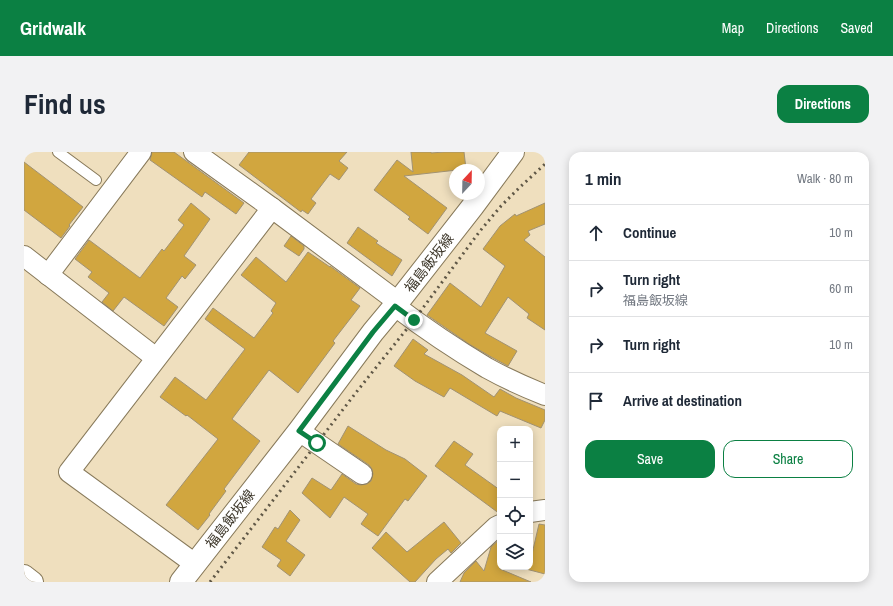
<!DOCTYPE html>
<html lang="en">
<head>
<meta charset="utf-8">
<style>
  body { margin:0; font-family:"Archivo Narrow","Noto Sans JP",sans-serif; background:#f2f2f3; color:#1f2937 }
  .controls { position:absolute; right:12px; bottom:12px; display:grid; overflow:hidden; border-radius:8px; box-shadow:0 2px 10px #0003 }
  .controls button { width:36px; height:36px; display:grid; place-items:center; padding:0; border:0; border-bottom:1px solid #e0e1e3; background:#fff; color:#1f2937; font:20px sans-serif }
  .compass { position:absolute; left:425px; top:12px; width:36px; height:36px; border-radius:50%; background:#fff; box-shadow:0 2px 10px #0003; rotate:22deg }
  .stop { position:absolute; width:12px; height:12px; margin:-9px; border:3px solid #0b8043; border-radius:50%; background:#fff }
  .stop.end { background:#0b8043; border-color:#fff; box-shadow:0 1px 4px #0008 }
  .list { margin:0; padding:0; list-style:none }
  h2 { display:flex; justify-content:space-between; align-items:center; height:52px; margin:0; padding:0 16px; font-size:17px }
  h2 small { font-size:13px; font-weight:400; color:#747a83 }
  .list li { display:grid; grid-template-columns:26px 1fr auto; gap:12px; align-items:center; box-sizing:border-box; height:56px; padding:0 16px; border-top:1px solid #e0e1e3 }
  .list b { display:block; font-size:15px; white-space:nowrap }
  .list p { margin:0; font-size:13px; white-space:nowrap; color:#747a83 }
  .list em { font-size:13px; font-style:normal; color:#747a83 }
  .actions { display:flex; gap:8px; padding:12px 16px }
  .actions a { flex:1; padding:9px 0; border:1px solid #0b8043; border-radius:12px; text-align:center; font-size:14px; color:#0b8043 }
  .actions .main { background:#0b8043; color:#fff }
  .icon { flex:none; width:22px; height:22px; fill:none; stroke:currentColor; stroke-width:2; stroke-linecap:round; stroke-linejoin:round }
  .map { position:relative; flex:none; width:521px; height:430px; overflow:hidden; border-radius:12px }
  header { display:flex; align-items:center; gap:24px; box-sizing:border-box; height:56px; padding:0 20px; background:#0b8043; color:#fff }
  header strong { font-size:19px }
  nav { display:flex; gap:22px; margin-inline-start:auto; font-size:14px }
  .intro { display:flex; align-items:center; justify-content:space-between; box-sizing:border-box; height:96px; padding:0 24px }
  h1 { margin:0; font-size:28px }
  .button { padding:10px 18px; border-radius:12px; background:#0b8043; color:#fff; font-size:14px; font-weight:700 }
  main { display:flex; gap:24px; padding:0 24px }
  aside { flex:1; background:#fff; border-radius:12px; box-shadow:0 2px 10px #0003 }
  .map>svg:first-child { display:block }
</style>
</head>
<body>
<header>
<strong>Gridwalk</strong>
<nav><a>Map</a><a>Directions</a><a>Saved</a></nav>
</header>
<div class="intro"><h1>Find us</h1><a class="button">Directions</a></div>
<main>
<div class="map">
<svg width="521" height="430" viewBox="0 0 521 430">
  <rect width="100%" height="100%" fill="#efdfbe"/>
  <!-- building -->
  <g fill="#d1a63f" stroke="#a19273">
    <polygon points="128,0 150,0 220,51 212,62 181,40 178,45 126,8"/>
    <polygon points="225,0 323,0 315,9 324,16 315,28 306,22 287,47 292,51 284,62 278,58 277,60 215,13"/>
    <polygon points="387,0 407,0 407,1 420,0 440,0 442,17 380,24 423,56 404,82 384,67 386,65 350,38 373,8 389,20"/>
    <polygon points="0,10 59,55 45,73 46,74 37,86 0,58"/>
    <polygon points="167,51 186,67 160,104 172,113 161,127 158,124 142,146 154,155 140,174 100,145 89,159 78,150 85,141 64,125 68,120 51,107 65,88 116,126 138,97 140,99 160,73 154,68"/>
    <polygon points="521,51 521,72 504,79 506,83 500,88 521,105 521,178 503,166 505,162 484,145 461,181 493,199 484,214 469,206 445,192 403,163 426,131 457,155 481,114 459,97 476,74 491,62 492,64"/>
    <polygon points="334,75 354,89 352,91 378,108 368,124 323,91"/>
    <polygon points="267,84 280,94 280,97 275,104 260,94"/>
    <polygon points="284,100 306,115 306,114 336,136 327,148 336,154 309,189 311,191 274,241 245,218 208,267 236,289 200,337 202,339 185,362 186,363 174,378 142,353 154,338 194,287 163,263 162,264 136,245 151,225 182,248 221,197 181,167 189,156 230,186 249,161 247,159 252,151 217,123 232,105 262,130"/>
    <polygon points="389,187 404,198 400,202 438,223 470,245 476,237 492,246 521,258 521,268 517,276 476,259 473,264 426,236 420,245 391,229 370,214"/>
    <polygon points="324,274 362,298 381,307 403,324 384,349 381,347 354,384 337,372 344,362 320,345 306,366 278,341 288,326 307,338 318,322 332,332 337,333 343,332 347,329 349,322 348,317 345,313 314,292"/>
    <polygon points="430,289 449,302 441,313 476,338 476,362 411,314"/>
    <polygon points="266,358 276,368 262,389 281,403 266,424 253,414 257,408 238,395 251,375 254,377"/>
    <polygon points="420,370 437,391 427,401 424,397 412,407 391,430 386,430 348,396 362,380 383,400"/>
    <polygon points="515,372 521,373 521,422 502,417 503,415 506,415 506,404 507,401 508,402"/>
    <polygon points="476,387 476,417 507,430 436,430 440,421 452,409 460,419 467,395"/>
  </g>
  <g fill="none" stroke-linecap="round" stroke-linejoin="round">
    <!-- service casing -->
    <g stroke="#887a5b" stroke-width="12">
      <polyline id="service" points="34,0 72,28"/>
    </g>
    <!-- minor casing -->
    <g stroke="#887a5b" stroke-width="22">
      <g id="minor">
        <polyline points="170,0 248,56 374,150"/>
        <polyline points="0,104 132,206"/>
        <polyline points="24,123 117,0"/>
        <path d="M 371,154 C 400,176 431,197 463,216 C 481,226 501,235 521,243"/>
        <polyline points="275,279 338,322"/>
        <polyline points="506,360 521,358"/>
        <polyline points="171,412 45,320 248,56"/>
        <polyline points="0,423 9,430"/>
        <polyline points="413,430 472,375 476,373"/>
      </g>
    </g>
    <!-- primary casing -->
    <g stroke="#887a5b" stroke-width="24">
      <polyline id="primary" points="157,430 275,279 349,180 374,150 449,54 489,0"/>
    </g>
    <!-- service -->
    <use href="#service" stroke="#fff" stroke-width="10"/>
    <!-- minor -->
    <use href="#minor" stroke="#fff" stroke-width="20"/>
    <!-- primary -->
    <use href="#primary" stroke="#fff" stroke-width="22"/>
    <!-- rail -->
    <polyline stroke="#5f5746" stroke-width="3" stroke-dasharray="2 4" stroke-linecap="butt" points="186,430 334,238 390,168 456,79 477,54 495,36 521,12"/>
  </g>
  <g fill="none" stroke-linecap="round" stroke-linejoin="round">
    <!-- route -->
    <polyline stroke="#0b8043" stroke-width="5" points="293,291 275,279 349,180 371,154 390,168"/>
  </g>
  <g text-anchor="middle" stroke-width="3" stroke-linejoin="round" paint-order="stroke">
    <!-- street labels -->
    <g font-size="14" fill="#3f392c" stroke="#fff">
      <text transform="translate(405 111) rotate(-52)" y="5">福島飯坂線</text>
      <text transform="translate(206 367) rotate(-52)" y="5">福島飯坂線</text>
    </g>
  </g>
</svg>
<div class="controls">
<button>+</button>
<button>−</button>
<button><svg class="icon" aria-label="locate" viewBox="0 0 24 24"><circle cx="12" cy="12" r="6"/><path d="M12 2v4M12 18v4M2 12h4M18 12h4"/></svg></button>
<button><svg class="icon" aria-label="layers" viewBox="0 0 24 24"><path d="M12 4l9 5-9 5-9-5zM3 14l9 5 9-5"/></svg></button>
</div>
<svg class="compass" viewBox="-18 -18 36 36"><path d="M0-13l5 13h-10z" fill="#e53935"/><path d="M0 13l5-13h-10z" fill="#747a83"/></svg>
<div class="stop" style="left:293px;top:291px"></div>
<div class="stop end" style="left:390px;top:168px"></div>
</div>
<aside>
<h2>1 min<small>Walk · 80 m</small></h2>
<ul class="list">
<li><svg class="icon" aria-label="ahead" viewBox="0 0 24 24"><path d="M12 20V5M6 11l6-6 6 6"/></svg><div><b>Continue</b></div><em>10 m</em></li>
<li><svg class="icon" aria-label="right" viewBox="0 0 24 24"><path d="M7 20v-9h11M14 6l5 5-5 5"/></svg><div><b>Turn right</b><p>福島飯坂線</p></div><em>60 m</em></li>
<li><svg class="icon" aria-label="right" viewBox="0 0 24 24"><path d="M7 20v-9h11M14 6l5 5-5 5"/></svg><div><b>Turn right</b></div><em>10 m</em></li>
<li><svg class="icon" aria-label="arrive" viewBox="0 0 24 24"><path d="M6 21V4h12l-3 4 3 4H6"/></svg><div><b>Arrive at destination</b></div></li>
</ul>
<div class="actions"><a class="main">Save</a><a>Share</a></div>
</aside>
</main>
</body>
</html>
